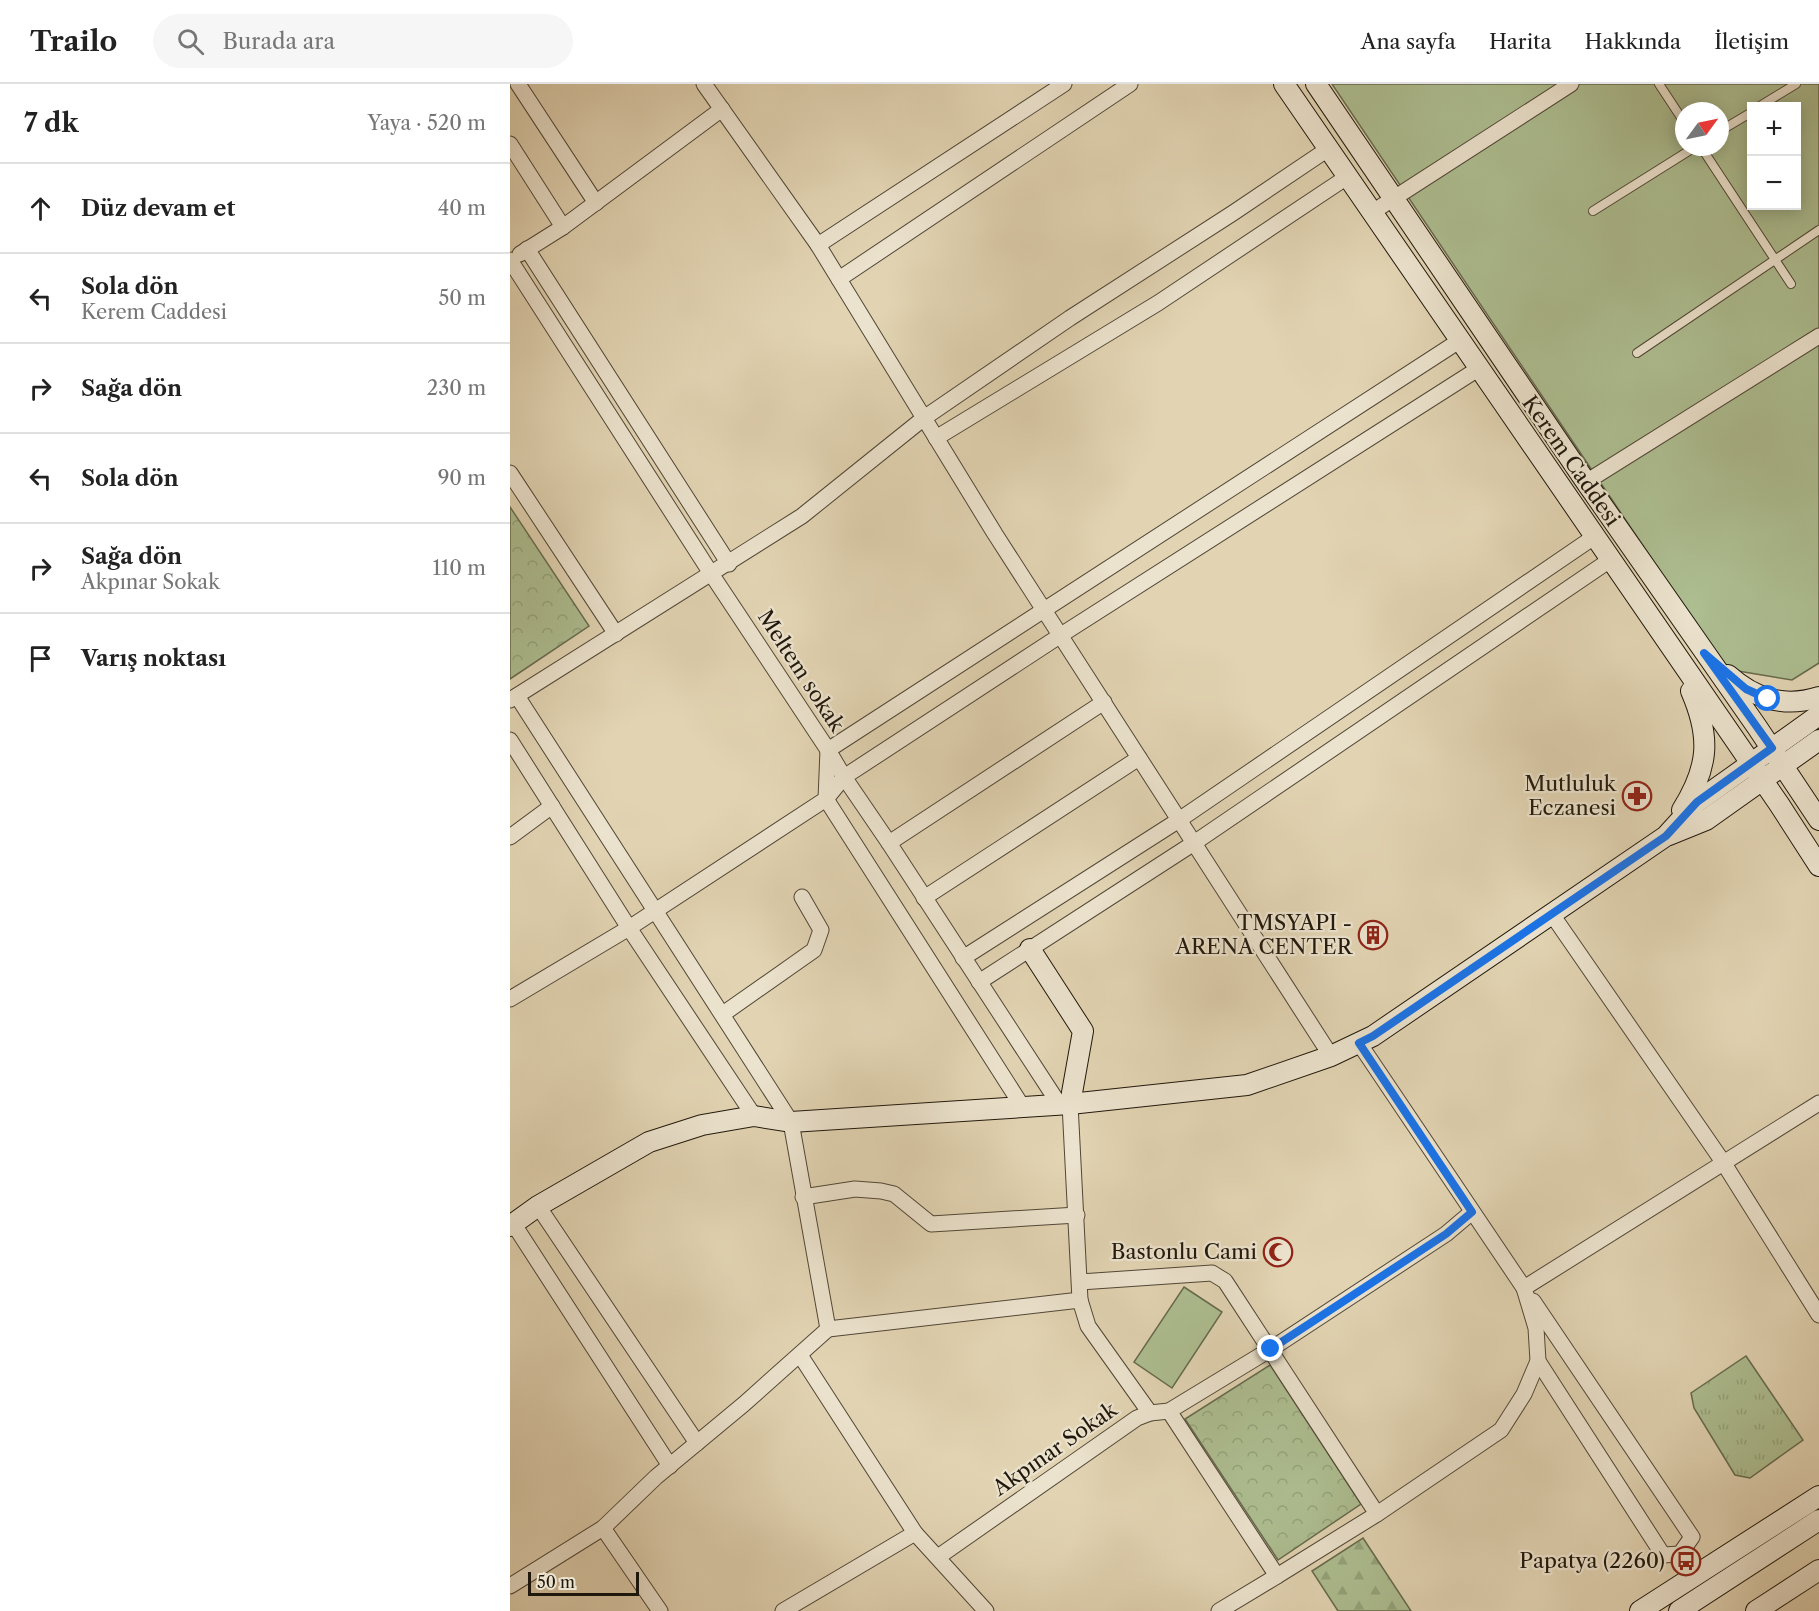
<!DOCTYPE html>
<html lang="tr">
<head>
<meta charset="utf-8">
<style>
  body { margin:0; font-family:"Libre Caslon Text",serif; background:#f6f6f6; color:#222 }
  .controls { position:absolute; right:18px; top:18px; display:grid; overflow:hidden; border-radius:0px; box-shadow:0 3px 15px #0003 }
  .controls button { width:54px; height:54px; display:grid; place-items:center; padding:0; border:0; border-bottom:2px solid #e0e0e0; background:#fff; color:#222; font:30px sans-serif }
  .compass { position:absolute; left:1165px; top:18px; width:54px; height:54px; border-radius:50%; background:#fff; box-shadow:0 3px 15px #0003; rotate:57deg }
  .scale { position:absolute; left:18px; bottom:15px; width:111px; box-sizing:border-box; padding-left:6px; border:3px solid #20180c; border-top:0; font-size:16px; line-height:21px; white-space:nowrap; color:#20180c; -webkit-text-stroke:4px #ece3ce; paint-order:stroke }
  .stop { position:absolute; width:18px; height:18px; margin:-14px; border:4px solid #1a73e8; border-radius:50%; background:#fff }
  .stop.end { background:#1a73e8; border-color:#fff; box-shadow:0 2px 6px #0008 }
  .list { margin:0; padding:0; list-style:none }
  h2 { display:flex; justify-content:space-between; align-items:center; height:78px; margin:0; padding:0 24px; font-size:26px }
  h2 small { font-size:20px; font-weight:400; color:#767676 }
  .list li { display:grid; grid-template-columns:39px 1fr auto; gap:18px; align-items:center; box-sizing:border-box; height:90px; padding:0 24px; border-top:2px solid #e0e0e0 }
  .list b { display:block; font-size:22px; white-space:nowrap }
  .list p { margin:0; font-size:20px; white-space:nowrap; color:#767676 }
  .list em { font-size:20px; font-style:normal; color:#767676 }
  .icon { flex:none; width:33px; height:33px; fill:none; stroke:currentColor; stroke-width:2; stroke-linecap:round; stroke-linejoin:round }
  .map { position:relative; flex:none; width:1309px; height:1527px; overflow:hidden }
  header { display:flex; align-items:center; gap:36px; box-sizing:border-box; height:84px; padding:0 30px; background:#fff; border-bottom:2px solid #e0e0e0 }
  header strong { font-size:28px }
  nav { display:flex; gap:33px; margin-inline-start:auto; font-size:21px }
  .search { width:420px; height:54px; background:#f6f6f6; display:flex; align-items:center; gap:15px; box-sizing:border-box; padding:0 21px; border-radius:33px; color:#767676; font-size:22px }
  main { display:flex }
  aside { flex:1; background:#fff }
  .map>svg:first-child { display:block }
</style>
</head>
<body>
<header>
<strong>Trailo</strong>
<div class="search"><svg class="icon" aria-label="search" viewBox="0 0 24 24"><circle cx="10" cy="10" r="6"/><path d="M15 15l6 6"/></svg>Burada ara</div>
<nav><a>Ana sayfa</a><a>Harita</a><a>Hakkında</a><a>İletişim</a></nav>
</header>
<main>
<aside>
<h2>7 dk<small>Yaya · 520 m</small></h2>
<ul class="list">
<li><svg class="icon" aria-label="ahead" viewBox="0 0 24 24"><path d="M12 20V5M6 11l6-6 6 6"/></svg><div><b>Düz devam et</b></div><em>40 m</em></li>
<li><svg class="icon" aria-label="left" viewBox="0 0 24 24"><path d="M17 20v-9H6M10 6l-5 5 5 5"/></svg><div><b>Sola dön</b><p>Kerem Caddesi</p></div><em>50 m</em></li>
<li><svg class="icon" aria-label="right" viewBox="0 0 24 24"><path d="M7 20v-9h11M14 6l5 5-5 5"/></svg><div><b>Sağa dön</b></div><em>230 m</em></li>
<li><svg class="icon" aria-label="left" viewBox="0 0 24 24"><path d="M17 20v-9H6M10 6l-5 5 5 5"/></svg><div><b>Sola dön</b></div><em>90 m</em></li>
<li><svg class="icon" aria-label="right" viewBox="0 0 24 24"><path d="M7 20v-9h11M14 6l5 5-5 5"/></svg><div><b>Sağa dön</b><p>Akpınar Sokak</p></div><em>110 m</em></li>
<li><svg class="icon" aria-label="arrive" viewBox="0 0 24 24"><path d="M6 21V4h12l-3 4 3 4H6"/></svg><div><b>Varış noktası</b></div></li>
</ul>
</aside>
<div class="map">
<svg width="1309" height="1527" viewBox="0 0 1309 1527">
  <defs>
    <pattern id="grass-tufts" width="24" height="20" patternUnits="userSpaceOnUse" patternTransform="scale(1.5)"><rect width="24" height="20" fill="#adbe91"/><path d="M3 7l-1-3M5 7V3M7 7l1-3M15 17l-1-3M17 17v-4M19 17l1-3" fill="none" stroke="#95a37c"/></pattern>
    <pattern id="forest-firs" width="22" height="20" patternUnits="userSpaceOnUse" patternTransform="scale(1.5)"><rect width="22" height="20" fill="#adbe91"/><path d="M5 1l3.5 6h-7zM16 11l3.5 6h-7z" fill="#95a37c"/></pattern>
    <pattern id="park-crowns" width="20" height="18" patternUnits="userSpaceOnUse" patternTransform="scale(1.5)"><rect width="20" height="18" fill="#adbe91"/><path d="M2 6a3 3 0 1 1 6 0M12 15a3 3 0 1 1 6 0" fill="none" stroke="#95a37c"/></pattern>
  </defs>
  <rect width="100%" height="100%" fill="#e2d4b3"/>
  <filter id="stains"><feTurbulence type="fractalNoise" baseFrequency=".00333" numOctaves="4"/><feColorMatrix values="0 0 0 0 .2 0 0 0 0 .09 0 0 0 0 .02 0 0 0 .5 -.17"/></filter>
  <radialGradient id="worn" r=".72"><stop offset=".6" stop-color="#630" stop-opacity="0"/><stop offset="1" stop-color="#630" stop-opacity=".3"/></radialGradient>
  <!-- grass -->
  <polygon fill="url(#grass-tufts)" stroke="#666b4e" stroke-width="1.5" points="1236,1272 1293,1356 1240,1394 1225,1391 1184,1324 1181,1309"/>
  <!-- forest -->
  <polygon fill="url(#forest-firs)" stroke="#666b4e" stroke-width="1.5" points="853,1454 901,1527 828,1527 802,1487"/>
  <!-- park -->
  <g fill="url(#park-crowns)" stroke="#666b4e" stroke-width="1.5">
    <polygon points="0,423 79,542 0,595"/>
    <polygon points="760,1281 851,1420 768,1476 675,1335"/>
  </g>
  <!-- garden -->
  <g fill="#adbe91" stroke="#666b4e" stroke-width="1.5" fill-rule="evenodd">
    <path d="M 822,0 L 1309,0 L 1309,579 L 1282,596 L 1216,585 ZM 1242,22 L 1286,22 L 1286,122 L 1242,122 ZM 1174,27 L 1210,27 L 1210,63 L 1174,63 Z"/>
    <polygon points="674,1203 712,1228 662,1304 624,1278"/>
  </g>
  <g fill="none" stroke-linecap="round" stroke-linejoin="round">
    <!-- lane casing -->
    <g stroke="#504736" stroke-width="10">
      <g id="lane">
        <polyline points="1149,0 1174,38"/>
        <polyline points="1250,22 1286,0"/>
        <polyline points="1210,47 1242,28"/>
        <polyline points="1191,63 1281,200"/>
        <polyline points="1083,127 1185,63"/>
        <polyline points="1127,269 1309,146"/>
      </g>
    </g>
    <!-- street casing -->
    <g stroke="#504736" stroke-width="17">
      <g id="street">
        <polyline points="8,0 86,119"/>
        <polyline points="194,0 308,161 485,450 821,972"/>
        <polyline points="0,60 53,143"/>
        <polyline points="861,129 1061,0"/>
        <polyline points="308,161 554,0"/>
        <polyline points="17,165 219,480"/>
        <polyline points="10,170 53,143 212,25"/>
        <polyline points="0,176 202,491 318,666 334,693 379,759 549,1020"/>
        <polyline points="329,195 620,0"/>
        <polyline points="426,354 648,219 837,93"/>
        <polyline points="0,389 106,550"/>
        <polyline points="1076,398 1309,252"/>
        <polyline points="7,612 281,1038 318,1245 570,1216 560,1020"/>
        <polyline points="0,616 292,432 414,334 560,234 723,129 818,65"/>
        <polyline points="0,656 119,844 244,1032"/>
        <polyline points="0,753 42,722"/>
        <polyline points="379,759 594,618"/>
        <polyline points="414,814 629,674"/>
        <polyline points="1041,829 1213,1078 1309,1231"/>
        <polyline points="453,874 669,736 1084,453"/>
        <polyline points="469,898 684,759 1100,476"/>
        <polyline points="0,915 119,844 316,715 318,666 949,257"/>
        <polyline points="213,930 304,866 311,846 292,813"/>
        <polyline points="849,959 1014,1204 1309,1019"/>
        <polyline points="512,1022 316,715 334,693 551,551 968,285"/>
        <polyline points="293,1113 345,1105 371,1107 384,1110 421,1140 567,1131"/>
        <polyline points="28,1122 187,1359"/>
        <polyline points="3,1139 160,1382"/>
        <polyline points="570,1198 702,1189 715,1197 867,1430"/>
        <polyline points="570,1216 578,1242 640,1329"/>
        <polyline points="1023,1217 1182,1453 1170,1470 1153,1471 1028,1277"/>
        <polyline points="290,1271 405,1449 476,1527"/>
        <polyline points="659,1327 767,1492 867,1430 991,1346 1014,1310 1028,1277 1026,1244 1014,1204"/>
        <polyline points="93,1444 150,1527"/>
        <polyline points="428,1473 627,1334 640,1329 659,1327 761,1265 936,1150 962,1128"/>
        <polyline points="0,1502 93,1444 146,1393 234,1320 318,1245"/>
        <polyline points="273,1527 405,1449"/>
        <polyline points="709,1527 767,1492"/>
      </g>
    </g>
    <!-- secondary casing -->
    <g stroke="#20180c" stroke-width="22">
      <g id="secondary">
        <polyline points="774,0 1269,720 1309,782"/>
        <polyline points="806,0 1076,398 1247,643 1309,736"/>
        <path d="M 1218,591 C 1245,615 1274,624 1309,613"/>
        <path d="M 1172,726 C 1199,683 1201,653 1181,607"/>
        <polyline points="1159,751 1196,736 1309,656"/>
        <polyline points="520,865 573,947 560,1020"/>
        <polyline points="0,1142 28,1122 139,1058 192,1041 244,1032 281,1038 560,1020 737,1001 821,972 863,952 1156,752 1187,718 1309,631"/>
        <polyline points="1130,1527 1309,1412"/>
        <polyline points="1169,1527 1309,1436"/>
        <polyline points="1246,1527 1309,1486"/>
      </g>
    </g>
    <!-- lane -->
    <use href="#lane" stroke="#ece3ce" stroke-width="8"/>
    <!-- street -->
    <use href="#street" stroke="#ece3ce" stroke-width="15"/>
    <!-- secondary -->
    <use href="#secondary" stroke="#ece3ce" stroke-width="20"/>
  </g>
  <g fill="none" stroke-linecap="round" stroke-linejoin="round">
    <!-- route -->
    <polyline stroke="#1a73e8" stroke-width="8" points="761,1265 936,1150 962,1128 849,959 863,952 1156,752 1187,718 1262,664 1194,569 1236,605 1258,615"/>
  </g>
  <!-- icons -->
  <defs>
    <g id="pharmacy-ring" transform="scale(1.5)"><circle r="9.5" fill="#ece3ce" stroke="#8f2418" stroke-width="1.5"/><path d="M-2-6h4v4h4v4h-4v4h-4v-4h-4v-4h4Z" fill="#8f2418"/></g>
    <g id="building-ring" transform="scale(1.5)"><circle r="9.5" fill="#ece3ce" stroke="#8f2418" stroke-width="1.5"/><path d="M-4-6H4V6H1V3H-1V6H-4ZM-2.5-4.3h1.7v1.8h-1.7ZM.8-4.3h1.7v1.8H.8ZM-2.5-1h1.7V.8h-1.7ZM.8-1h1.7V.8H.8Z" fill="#8f2418"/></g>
    <g id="mosque-ring" transform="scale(1.5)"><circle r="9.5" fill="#ece3ce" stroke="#8f2418" stroke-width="1.5"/><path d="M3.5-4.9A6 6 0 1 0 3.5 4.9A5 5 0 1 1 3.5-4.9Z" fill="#8f2418"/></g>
    <g id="bus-ring" transform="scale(1.5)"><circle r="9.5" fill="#ece3ce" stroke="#8f2418" stroke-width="1.5"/><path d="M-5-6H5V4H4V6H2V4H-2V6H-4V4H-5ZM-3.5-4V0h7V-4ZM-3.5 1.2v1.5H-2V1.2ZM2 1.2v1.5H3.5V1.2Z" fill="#8f2418"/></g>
  </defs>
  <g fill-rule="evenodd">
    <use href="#pharmacy-ring" x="1127" y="712"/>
    <use href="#building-ring" x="863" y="851"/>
    <use href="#mosque-ring" x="768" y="1168"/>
    <use href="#bus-ring" x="1176" y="1477"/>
  </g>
  <g text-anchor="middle" stroke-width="4.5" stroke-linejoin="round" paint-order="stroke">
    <!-- street labels -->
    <g font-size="21" fill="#20180c" stroke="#ece3ce">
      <text transform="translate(1061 377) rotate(55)" y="7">Kerem Caddesi</text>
      <text transform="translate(291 587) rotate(57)" y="7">Meltem sokak</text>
      <text transform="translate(545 1365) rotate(-35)" y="7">Akpınar Sokak</text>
    </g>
    <!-- poi labels -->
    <g font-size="21" fill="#20180c" stroke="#ece3ce" text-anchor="end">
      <text x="1106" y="707">Mutluluk<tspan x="1106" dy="24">Eczanesi</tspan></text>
      <text x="842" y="846">TMSYAPI -<tspan x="842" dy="24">ARENA CENTER</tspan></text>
      <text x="747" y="1175">Bastonlu Cami</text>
      <text x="1155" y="1484">Papatya (2260)</text>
    </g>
  </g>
  <rect width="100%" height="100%" filter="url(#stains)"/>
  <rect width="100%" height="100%" fill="url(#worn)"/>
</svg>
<div class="controls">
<button>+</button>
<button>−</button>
</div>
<svg class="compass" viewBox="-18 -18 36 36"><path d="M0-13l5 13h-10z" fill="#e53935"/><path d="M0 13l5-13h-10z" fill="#767676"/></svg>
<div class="scale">50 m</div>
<div class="stop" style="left:1258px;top:615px"></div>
<div class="stop end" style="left:761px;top:1265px"></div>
</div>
</main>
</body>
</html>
